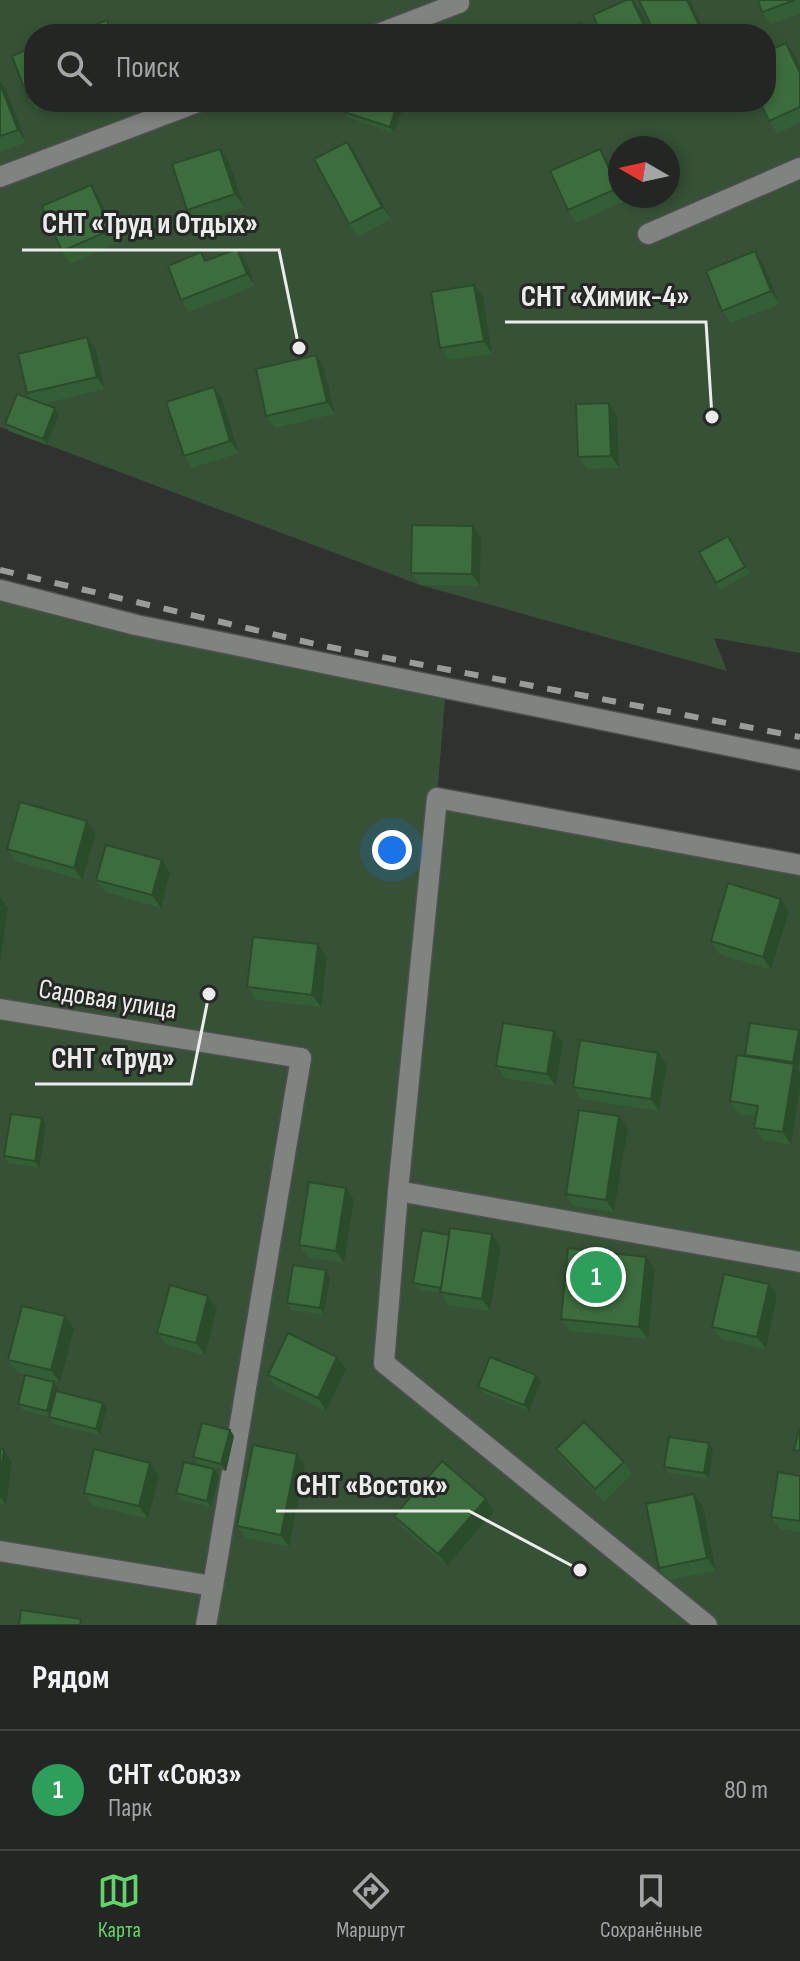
<!DOCTYPE html>
<html lang="ru">
<head>
<meta charset="utf-8">
<style>
  body { margin:0; font-family:"Sofia Sans Condensed",sans-serif; background:#2f3230; color:#f1f3f6 }
  .compass { position:absolute; left:608px; top:136px; width:72px; height:72px; border-radius:50%; background:#232623; box-shadow:0 4px 12px #0003; rotate:279deg }
  .you { position:absolute; left:392px; top:850px; width:28px; height:28px; margin:-20px; border:6px solid #fff; border-radius:50%; background:#1a73e8; box-shadow:0 0 0 12px #1a73e833 }
  .badge { display:grid; place-items:center; width:52px; height:52px; border-radius:50%; background:#63d469; color:#fff; font-size:26px; font-weight:700 }
  .pin { position:absolute; translate:-50% -50%; border:4px solid #fff; box-shadow:0 2px 8px #0006 }
  .list { margin:0; padding:0; list-style:none }
  h2 { display:flex; justify-content:space-between; align-items:center; height:104px; margin:0; padding:0 32px; font-size:34px }
  h2 small { font-size:26px; font-weight:400; color:#a3a5a6 }
  .list li { display:grid; grid-template-columns:52px 1fr auto; gap:24px; align-items:center; box-sizing:border-box; height:120px; padding:0 32px; border-top:2px solid #404341 }
  .list b { display:block; font-size:30px; white-space:nowrap }
  .list p { margin:0; font-size:26px; white-space:nowrap; color:#a3a5a6 }
  .list em { font-size:26px; font-style:normal; color:#a3a5a6 }
  .icon { flex:none; width:44px; height:44px; fill:none; stroke:currentColor; stroke-width:2; stroke-linecap:round; stroke-linejoin:round }
  .map { position:relative; flex:none; width:800px; height:1625px; overflow:hidden }
  .search { position:absolute; background:#232623; box-shadow:0 4px 12px #0003; left:24px; right:24px; top:24px; height:88px; display:flex; align-items:center; gap:20px; box-sizing:border-box; padding:0 28px; border-radius:32px; color:#a3a5a6; font-size:30px }
  .sheet { height:224px; background:#232623 }
  nav { display:flex; justify-content:space-around; align-items:center; box-sizing:border-box; height:112px; border-top:2px solid #404341; background:#232623; font-size:22px; color:#a3a5a6 }
  nav a { display:grid; justify-items:center; gap:4px }
  nav .on { color:#63d469 }
  .map>svg:first-child { display:block }
</style>
</head>
<body>
<div class="map">
<svg width="800" height="1625" viewBox="0 0 800 1625">
  <rect width="100%" height="100%" fill="#2f322f"/>
  <!-- green -->
  <g fill="#365136" fill-rule="evenodd">
    <path d="M 0,0 L 800,0 L 800,653 L 714,638 L 727,671 L 420,585 L 0,427 ZM 34,34 L 766,34 L 766,102 L 34,102 ZM 620,148 L 668,148 L 668,196 L 620,196 Z"/>
    <polygon points="0,590 446,687 437,797 800,865 800,1625 0,1625"/>
  </g>
  <g fill="none" stroke-linecap="round" stroke-linejoin="round">
    <!-- service casing -->
    <g stroke="#4e514e" stroke-width="23">
      <g id="service">
        <polyline points="378,34 459,3"/>
        <polyline points="0,177 198,102"/>
        <polyline points="648,234 800,168"/>
        <polyline points="0,590 136,625 800,760"/>
        <polyline points="398,1191 800,1262"/>
        <polyline points="0,1551 213,1586 206,1625"/>
        <polyline points="213,1586 301,1058"/>
        <polyline points="707,1625 384,1363 398,1191 437,798 800,865"/>
      </g>
    </g>
    <!-- minor casing -->
    <g stroke="#4e514e" stroke-width="23">
      <g id="minor">
        <polyline points="457,0 459,3"/>
        <polyline points="0,1009 301,1058"/>
      </g>
    </g>
    <!-- service -->
    <use href="#service" stroke="#808480" stroke-width="20"/>
    <!-- minor -->
    <use href="#minor" stroke="#808480" stroke-width="20"/>
    <!-- rail -->
    <polyline stroke="#999c99" stroke-width="6" stroke-dasharray="14 14" stroke-linecap="butt" points="0,570 319,645 800,737"/>
  </g>
  <!-- wall -->
  <g fill="#345e35">
    <polygon points="758,0 800,0 800,14 771,24 762,12"/>
    <polygon points="34,47 34,102 57,102 37,110 28,98"/>
    <polygon points="795,55 800,66 800,123 777,133 769,121"/>
    <polygon points="0,81 6,89 26,142 0,152"/>
    <polygon points="405,102 394,133 349,118 344,112"/>
    <polygon points="600,149 609,162 620,186 620,196 625,196 627,200 576,223 568,210"/>
    <polygon points="356,154 391,219 358,237 349,224"/>
    <polygon points="229,161 244,207 196,222 187,210"/>
    <polygon points="99,197 119,242 70,264 62,251"/>
    <polygon points="237,249 246,261 255,286 189,312 181,300 207,260"/>
    <polygon points="763,263 780,304 731,323 722,311"/>
    <polygon points="483,297 492,354 449,360 440,348"/>
    <polygon points="87,337 96,350 105,389 43,404 59,415 47,445 9,431 5,424 31,399 27,393"/>
    <polygon points="324,368 335,414 275,428 266,416"/>
    <polygon points="222,399 239,453 192,468 184,456"/>
    <polygon points="609,403 617,415 619,468 587,469 578,457"/>
    <polygon points="728,536 750,573 720,590 716,583"/>
    <polygon points="481,539 480,586 420,585 411,573"/>
    <polygon points="87,821 96,834 82,880 15,861 7,849"/>
    <polygon points="170,873 161,908 105,892 96,880"/>
    <polygon points="781,899 789,911 771,970 719,954 711,941"/>
    <polygon points="327,957 321,1007 256,1000 247,987"/>
    <polygon points="799,1030 800,1032 800,1056 798,1069 797,1069 800,1073 800,1089 791,1145 763,1140 754,1128 756,1116 738,1114 730,1101 746,1056 745,1055"/>
    <polygon points="554,1031 563,1043 556,1086 505,1078 496,1066"/>
    <polygon points="658,1053 667,1065 659,1111 581,1099 573,1087"/>
    <polygon points="46,1125 39,1168 9,1163 4,1156"/>
    <polygon points="628,1128 614,1212 574,1206 566,1194"/>
    <polygon points="346,1188 354,1200 344,1263 308,1257 299,1245"/>
    <polygon points="501,1247 490,1311 448,1305 441,1293 418,1290 413,1283"/>
    <polygon points="655,1269 648,1339 570,1331 561,1319"/>
    <polygon points="330,1277 324,1315 291,1310 287,1303"/>
    <polygon points="769,1284 777,1296 766,1349 721,1339 712,1327"/>
    <polygon points="208,1296 217,1308 205,1355 166,1345 157,1333"/>
    <polygon points="74,1329 60,1383 17,1372 8,1360"/>
    <polygon points="337,1357 346,1369 326,1411 276,1387 268,1375"/>
    <polygon points="541,1382 529,1411 483,1393 478,1387"/>
    <polygon points="58,1388 58,1391 107,1409 100,1435 53,1424 49,1417 23,1410 18,1404"/>
    <polygon points="230,1430 234,1436 226,1471 198,1464 193,1457"/>
    <polygon points="0,1449 12,1462 6,1505 0,1504"/>
    <polygon points="556,1449 624,1462 632,1474 604,1502 564,1461"/>
    <polygon points="713,1449 709,1479 669,1473 664,1467"/>
    <polygon points="297,1454 305,1466 289,1547 246,1538 237,1526"/>
    <polygon points="150,1463 159,1476 148,1519 92,1505 84,1493"/>
    <polygon points="219,1476 211,1507 181,1500 176,1493"/>
    <polygon points="800,1476 800,1532 780,1529 771,1517"/>
    <polygon points="694,1494 703,1506 716,1571 668,1580 659,1568"/>
    <polygon points="486,1499 494,1511 447,1566 403,1528 394,1516"/>
  </g>
  <!-- shaded-wall -->
  <g fill="#2b4c2b">
    <polygon points="632,0 640,10 651,34 648,34"/>
    <polygon points="687,0 690,0 706,34 703,34"/>
    <polygon points="786,43 795,55 800,66 800,73"/>
    <polygon points="0,81 6,89 26,142 18,130 0,84"/>
    <polygon points="398,102 405,102 394,133 390,127"/>
    <polygon points="347,142 356,154 391,219 382,207"/>
    <polygon points="220,149 229,161 244,207 235,194"/>
    <polygon points="600,149 609,162 620,186 620,191"/>
    <polygon points="91,185 99,197 119,242 111,230"/>
    <polygon points="237,249 246,261 255,286 247,274"/>
    <polygon points="755,251 763,263 780,304 771,291"/>
    <polygon points="474,285 483,297 492,354 484,341"/>
    <polygon points="87,337 96,350 105,389 97,377"/>
    <polygon points="316,355 324,368 335,414 327,402"/>
    <polygon points="214,387 222,399 239,453 230,441"/>
    <polygon points="609,403 617,415 619,468 611,456"/>
    <polygon points="55,408 59,415 47,445 43,439"/>
    <polygon points="473,526 481,539 480,586 472,574"/>
    <polygon points="87,821 96,834 82,880 74,868"/>
    <polygon points="162,860 170,873 161,908 152,895"/>
    <polygon points="0,896 8,908 0,961"/>
    <polygon points="781,899 789,911 771,970 763,957"/>
    <polygon points="318,944 327,957 321,1007 312,995"/>
    <polygon points="799,1030 800,1032 800,1056 798,1069 793,1062"/>
    <polygon points="554,1031 563,1043 556,1086 547,1074"/>
    <polygon points="658,1053 667,1065 659,1111 651,1099"/>
    <polygon points="794,1064 800,1073 800,1089 791,1145 783,1132"/>
    <polygon points="619,1116 628,1128 614,1212 606,1200"/>
    <polygon points="42,1118 46,1125 39,1168 35,1161"/>
    <polygon points="346,1188 354,1200 344,1263 336,1251"/>
    <polygon points="492,1234 501,1247 490,1311 482,1299"/>
    <polygon points="646,1257 655,1269 648,1339 639,1327"/>
    <polygon points="326,1270 330,1277 324,1315 320,1308"/>
    <polygon points="769,1284 777,1296 766,1349 757,1337"/>
    <polygon points="208,1296 217,1308 205,1355 196,1343"/>
    <polygon points="65,1316 74,1329 60,1383 51,1370"/>
    <polygon points="337,1357 346,1369 326,1411 318,1398"/>
    <polygon points="536,1375 541,1382 529,1411 524,1405"/>
    <polygon points="54,1382 58,1388 51,1417 47,1411"/>
    <polygon points="103,1403 107,1409 100,1435 96,1429"/>
    <polygon points="230,1430 234,1436 226,1471 221,1464"/>
    <polygon points="709,1443 713,1449 709,1479 704,1473"/>
    <polygon points="4,1450 12,1462 6,1505 0,1497 0,1474"/>
    <polygon points="297,1454 305,1466 289,1547 281,1535"/>
    <polygon points="150,1463 159,1476 148,1519 139,1506"/>
    <polygon points="214,1469 219,1476 211,1507 207,1501"/>
    <polygon points="694,1494 703,1506 716,1571 707,1558"/>
    <polygon points="486,1499 494,1511 447,1566 438,1554"/>
  </g>
  <!-- building -->
  <g fill="#3d6d3e" stroke="#2b4c2b" stroke-width="2">
    <polygon points="626,0 632,0 648,34 601,34 593,15"/>
    <polygon points="639,0 687,0 702,32 698,34 655,34"/>
    <polygon points="758,0 795,0 762,12"/>
    <polygon points="107,20 112,34 73,34"/>
    <polygon points="581,22 586,34 555,34"/>
    <polygon points="786,43 800,73 800,107 769,121 760,102 766,102 766,52"/>
    <polygon points="34,47 34,95 28,98 12,56"/>
    <polygon points="0,84 18,130 0,136"/>
    <polygon points="347,102 398,102 390,127 344,112"/>
    <polygon points="347,142 382,207 349,224 314,159"/>
    <polygon points="220,149 235,194 187,210 172,164"/>
    <polygon points="600,149 618,188 568,210 550,171"/>
    <polygon points="91,185 111,230 62,251 42,206"/>
    <polygon points="237,249 247,274 181,300 168,266 201,252 205,261"/>
    <polygon points="755,251 771,291 722,311 706,271"/>
    <polygon points="474,285 484,341 440,348 431,292"/>
    <polygon points="87,337 97,377 27,393 18,354"/>
    <polygon points="316,355 327,402 266,416 256,369"/>
    <polygon points="214,387 230,441 184,456 166,402"/>
    <polygon points="17,394 55,408 43,439 5,424"/>
    <polygon points="609,403 611,456 578,457 576,404"/>
    <polygon points="412,525 473,526 472,574 411,573"/>
    <polygon points="728,536 745,567 716,583 699,552"/>
    <polygon points="20,802 87,821 74,868 7,849"/>
    <polygon points="106,845 162,860 152,895 96,880"/>
    <polygon points="728,883 781,899 763,957 711,941"/>
    <polygon points="253,937 318,944 312,995 247,987"/>
    <polygon points="503,1023 554,1031 547,1074 496,1066"/>
    <polygon points="750,1023 799,1030 793,1062 745,1055"/>
    <polygon points="580,1040 658,1053 651,1099 573,1087"/>
    <polygon points="737,1055 794,1064 783,1132 754,1128 758,1106 730,1101"/>
    <polygon points="579,1110 619,1116 606,1200 566,1194"/>
    <polygon points="11,1114 42,1118 35,1161 4,1156"/>
    <polygon points="309,1182 346,1188 336,1251 299,1245"/>
    <polygon points="450,1228 492,1234 482,1299 440,1292"/>
    <polygon points="422,1230 449,1235 441,1288 413,1283"/>
    <polygon points="568,1248 646,1257 639,1327 561,1319"/>
    <polygon points="293,1265 326,1270 320,1308 287,1303"/>
    <polygon points="724,1274 769,1284 757,1337 712,1327"/>
    <polygon points="170,1285 208,1296 196,1343 157,1333"/>
    <polygon points="22,1306 65,1316 51,1370 8,1360"/>
    <polygon points="288,1333 337,1357 318,1398 268,1375"/>
    <polygon points="490,1357 536,1375 524,1405 478,1387"/>
    <polygon points="25,1375 54,1382 47,1411 18,1404"/>
    <polygon points="56,1391 103,1403 96,1429 49,1417"/>
    <polygon points="584,1422 624,1462 595,1489 556,1449"/>
    <polygon points="202,1423 230,1430 221,1464 193,1457"/>
    <polygon points="800,1427 800,1451 794,1450"/>
    <polygon points="669,1437 709,1443 704,1473 664,1467"/>
    <polygon points="253,1445 297,1454 281,1535 237,1526"/>
    <polygon points="0,1449 4,1450 0,1474"/>
    <polygon points="94,1449 150,1463 139,1506 84,1493"/>
    <polygon points="442,1461 486,1499 438,1554 394,1516"/>
    <polygon points="184,1462 214,1469 207,1501 176,1493"/>
    <polygon points="778,1472 800,1476 800,1521 771,1517"/>
    <polygon points="694,1494 707,1558 659,1568 646,1504"/>
    <polygon points="21,1610 81,1619 80,1625 19,1625"/>
  </g>
  <g text-anchor="middle" stroke-width="6" stroke-linejoin="round" paint-order="stroke">
    <!-- street labels -->
    <g font-size="28" fill="#ebedeb" stroke="#252825">
      <text transform="translate(108 998) rotate(9)" y="10">Садовая улица</text>
    </g>
  </g>
  <!-- callouts -->
  <path fill="none" stroke="#ebedeb" stroke-width="3" d="M299 348L279 250H22M712 417L706 322H505M209 994L191 1084H35M580 1570L469 1511H276"/>
  <g fill="#ebedeb" stroke="#252825" stroke-width="3">
    <circle cx="299" cy="348" r="8"/>
    <circle cx="712" cy="417" r="8"/>
    <circle cx="209" cy="994" r="8"/>
    <circle cx="580" cy="1570" r="8"/>
  </g>
  <g font-size="30" text-anchor="middle" font-weight="bold" fill="#ebedeb" stroke="#252825" stroke-width="6" stroke-linejoin="round" paint-order="stroke">
    <text x="150" y="233">СНТ «Труд и Отдых»</text>
    <text x="605" y="306">СНТ «Химик-4»</text>
    <text x="113" y="1068">СНТ «Труд»</text>
    <text x="372" y="1495">СНТ «Восток»</text>
  </g>
</svg>
<svg class="compass" viewBox="-18 -18 36 36"><path d="M0-13l5 13h-10z" fill="#e53935"/><path d="M0 13l5-13h-10z" fill="#a3a5a6"/></svg>
<div class="you"></div>
<div class="pin badge" style="left:596px;top:1277px;background:#2e9e5b">1</div>
<div class="search"><svg class="icon" aria-label="search" viewBox="0 0 24 24"><circle cx="10" cy="10" r="6"/><path d="M15 15l6 6"/></svg>Поиск</div>
</div>
<section class="sheet">
<h2>Рядом<small></small></h2>
<ul class="list">
<li><span class="badge" style="background:#2e9e5b">1</span><div><b>СНТ «Союз»</b><p>Парк</p></div><em>80 m</em></li>
</ul>
</section>
<nav>
<a class="on"><svg class="icon" aria-label="map" viewBox="0 0 24 24"><path d="M3 6l6-2 6 2 6-2v14l-6 2-6-2-6 2zM9 4v14M15 6v14"/></svg>Карта</a>
<a><svg class="icon" aria-label="directions" viewBox="0 0 24 24"><path d="M12 3l9 9-9 9-9-9zM9 14v-3h6M13 9l2 2-2 2"/></svg>Маршрут</a>
<a><svg class="icon" aria-label="saved" viewBox="0 0 24 24"><path d="M7 4h10v16l-5-4-5 4z"/></svg>Сохранённые</a>
</nav>
</body>
</html>
